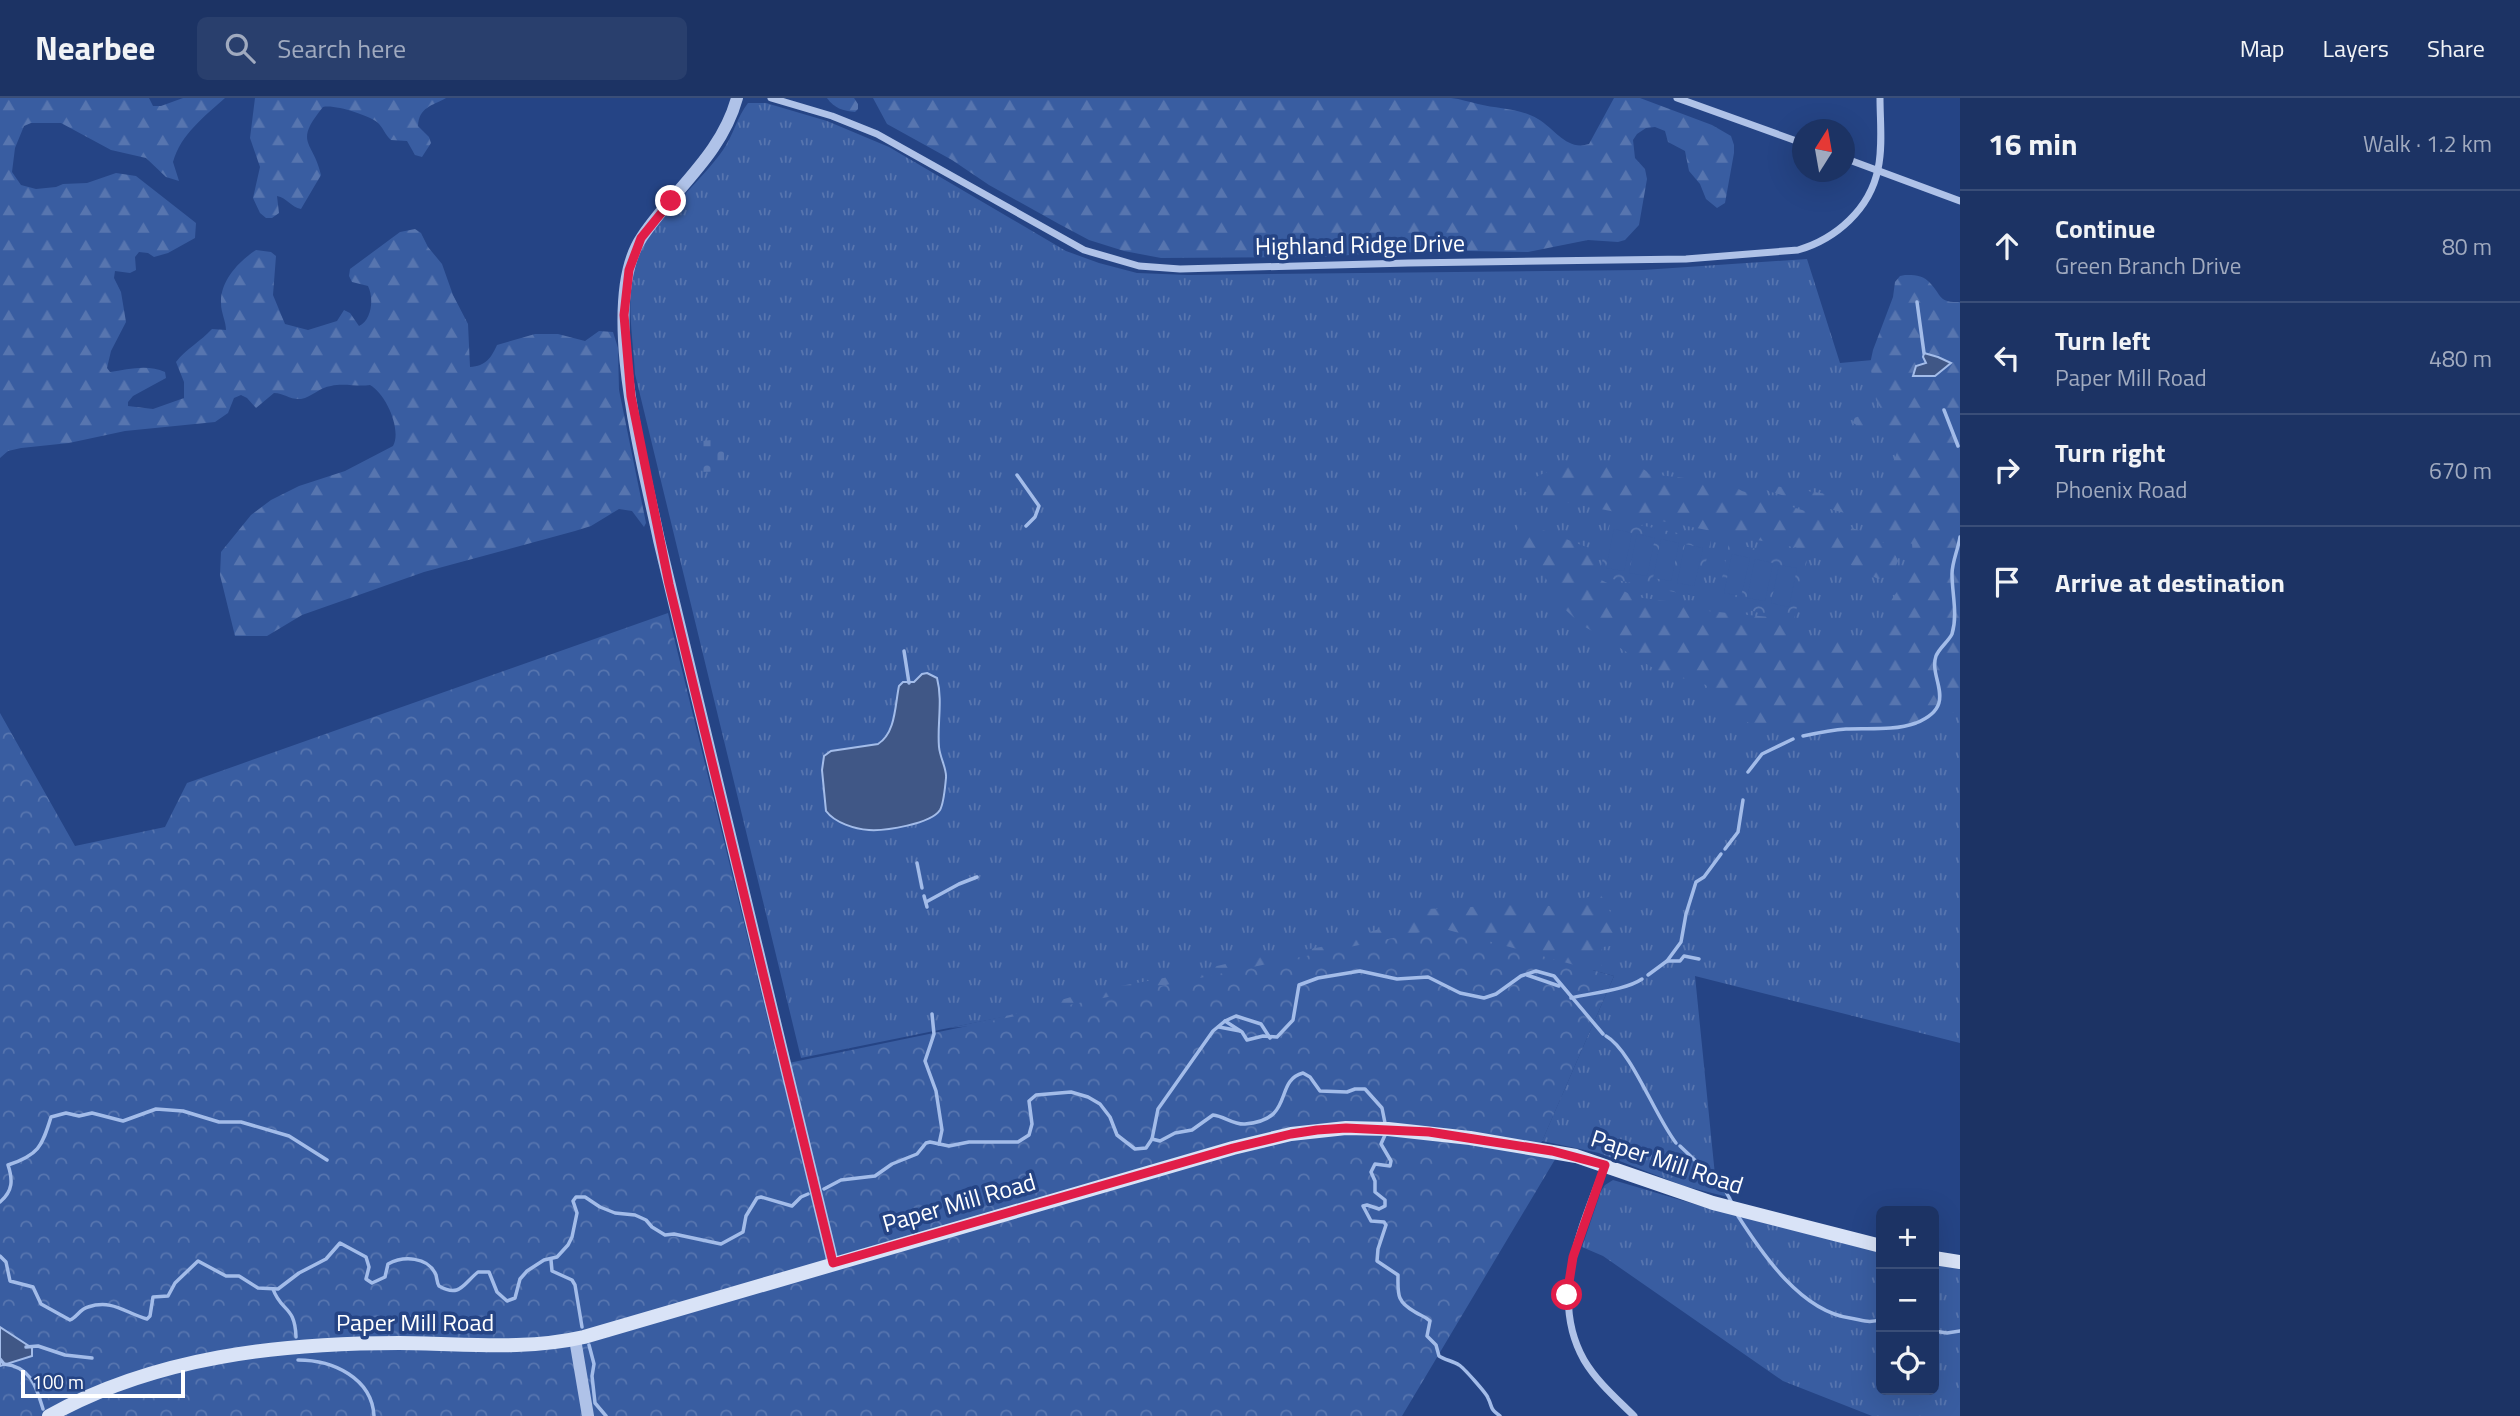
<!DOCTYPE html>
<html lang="en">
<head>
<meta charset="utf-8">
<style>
  body { margin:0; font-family:"Titillium Web",sans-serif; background:#293f6d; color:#f1f3f6 }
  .controls { position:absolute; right:21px; bottom:21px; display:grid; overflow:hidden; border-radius:10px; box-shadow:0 7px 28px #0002 }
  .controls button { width:63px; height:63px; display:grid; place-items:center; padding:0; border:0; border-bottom:2px solid #3a4e78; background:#1c3364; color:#f1f3f6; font:35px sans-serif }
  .compass { position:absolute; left:1792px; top:21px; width:63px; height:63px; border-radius:50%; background:#1c3364; box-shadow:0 7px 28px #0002; rotate:11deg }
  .scale { position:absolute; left:21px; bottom:18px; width:164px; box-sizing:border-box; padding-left:7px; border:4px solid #fff; border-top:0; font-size:19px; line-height:24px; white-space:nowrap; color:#fff; -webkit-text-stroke:5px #254485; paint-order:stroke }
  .stop { position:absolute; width:21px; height:21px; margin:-16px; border:5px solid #e11d48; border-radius:50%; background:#fff }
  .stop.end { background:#e11d48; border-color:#fff; box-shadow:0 2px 7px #0008 }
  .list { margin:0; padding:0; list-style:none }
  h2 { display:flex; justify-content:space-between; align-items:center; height:91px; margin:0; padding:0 28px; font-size:30px }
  h2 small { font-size:23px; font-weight:400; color:#a0aabf }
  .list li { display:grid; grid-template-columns:46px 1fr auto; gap:21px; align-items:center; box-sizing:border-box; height:112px; padding:0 28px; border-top:2px solid #3a4e78 }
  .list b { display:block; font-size:26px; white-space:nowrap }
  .list p { margin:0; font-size:23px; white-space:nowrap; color:#a0aabf }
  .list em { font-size:23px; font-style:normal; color:#a0aabf }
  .icon { flex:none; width:38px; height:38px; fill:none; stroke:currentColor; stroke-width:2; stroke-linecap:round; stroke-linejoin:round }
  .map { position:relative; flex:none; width:1960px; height:1318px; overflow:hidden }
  header { display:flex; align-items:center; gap:42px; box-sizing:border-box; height:98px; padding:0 35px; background:#1c3364; border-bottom:2px solid #3a4e78 }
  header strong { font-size:33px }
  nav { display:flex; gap:38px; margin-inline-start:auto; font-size:24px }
  .search { width:490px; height:63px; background:#293f6d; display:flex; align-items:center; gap:18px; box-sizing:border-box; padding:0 24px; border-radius:10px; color:#a0aabf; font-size:26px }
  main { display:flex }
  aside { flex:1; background:#1c3364 }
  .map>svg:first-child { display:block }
</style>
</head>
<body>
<header>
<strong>Nearbee</strong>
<div class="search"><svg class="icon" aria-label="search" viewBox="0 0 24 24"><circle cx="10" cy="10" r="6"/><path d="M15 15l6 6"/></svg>Search here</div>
<nav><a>Map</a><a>Layers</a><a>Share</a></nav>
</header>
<main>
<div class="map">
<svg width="1960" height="1318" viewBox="0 0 1960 1318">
  <defs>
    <pattern id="grass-tufts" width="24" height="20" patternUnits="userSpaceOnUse" patternTransform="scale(1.75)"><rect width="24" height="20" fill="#395da1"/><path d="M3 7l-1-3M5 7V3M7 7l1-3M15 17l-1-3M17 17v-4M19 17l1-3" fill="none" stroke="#5775af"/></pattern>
    <pattern id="forest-firs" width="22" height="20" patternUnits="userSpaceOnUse" patternTransform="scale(1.75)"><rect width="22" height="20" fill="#395da1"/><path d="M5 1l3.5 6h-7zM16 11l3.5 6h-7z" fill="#5775af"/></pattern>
    <pattern id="cemetery-stones" width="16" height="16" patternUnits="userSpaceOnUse" patternTransform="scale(1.75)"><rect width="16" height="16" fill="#395da1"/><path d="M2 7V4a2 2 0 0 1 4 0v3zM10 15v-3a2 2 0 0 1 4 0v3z" fill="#5775af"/></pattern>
    <pattern id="park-crowns" width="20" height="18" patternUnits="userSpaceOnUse" patternTransform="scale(1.75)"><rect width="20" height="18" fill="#395da1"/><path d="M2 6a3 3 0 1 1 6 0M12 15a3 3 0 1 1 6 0" fill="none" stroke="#5775af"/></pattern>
  </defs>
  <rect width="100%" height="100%" fill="#254485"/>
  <!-- grass -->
  <g fill="url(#grass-tufts)">
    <path d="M 748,5 L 766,5 L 827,23 L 889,49 L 1066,153 L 1099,165 L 1137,175 L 1188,177 L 1643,172 L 1807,161 L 1840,265 L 1960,254 L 1960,945 L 1695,878 L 1715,1077 L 1732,1100 L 1684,1088 L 1599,1055 L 1542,1043 L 1614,878 L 1441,830 L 801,960 L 635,276 C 633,239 625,198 636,162 C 645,131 702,83 723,52 C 733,38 737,19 748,5 Z"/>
    <polygon points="1613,1082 1711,1111 1881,1154 1881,1292 1934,1292 1934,1166 1960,1171 1960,1318 1872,1318 1783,1283 1603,1158 1582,1149 1601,1093 1605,1087"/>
  </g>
  <!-- forest -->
  <g fill="url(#forest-firs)">
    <path d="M 0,0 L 149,0 L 153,8 L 161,8 L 183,0 L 225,0 C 204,19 181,36 173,64 L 179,83 L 166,79 L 146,60 L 111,52 L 61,25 L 31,25 L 24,28 L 15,50 L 12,74 L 21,87 L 36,91 L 56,89 L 63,86 L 87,85 L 116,75 L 136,78 L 196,125 L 195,140 L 168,155 L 154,159 L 148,155 L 139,154 L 135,159 L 136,172 L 130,175 L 115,173 L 114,180 L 121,194 L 126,224 L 111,253 L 107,270 L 110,274 C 128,271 148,266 165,274 L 166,280 L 133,298 L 128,304 L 128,308 L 153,311 L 184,300 L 184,284 L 176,264 C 186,251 201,243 212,231 L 226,232 C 226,223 221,215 221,205 C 220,183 239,163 256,152 L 271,154 L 276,158 L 273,197 L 285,226 L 308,232 L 337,223 L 344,212 L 350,215 L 359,228 C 372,222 374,200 368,188 L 352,184 L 349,178 L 350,171 L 400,134 L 415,131 L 421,135 L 428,149 L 442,166 L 453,197 L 468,226 L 470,269 C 486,268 491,260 497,247 L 535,236 L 558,236 L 585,243 L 599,233 L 613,234 L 618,250 L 619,292 L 646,425 L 644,429 L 632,413 L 619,411 L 591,428 L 575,433 L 424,474 L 302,517 L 267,538 L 235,538 L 220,477 L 221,454 L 251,417 L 271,402 L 299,388 L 345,373 L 393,348 C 402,332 386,296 370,287 C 357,289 344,285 331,288 C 320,289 312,299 301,301 C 290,302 284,295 274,295 L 256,310 L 247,300 L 241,297 L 234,300 L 228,315 L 215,324 L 125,333 L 69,345 L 21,350 L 8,353 L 0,360 Z"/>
    <path d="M 255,0 L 446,0 C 432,8 419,9 418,28 L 429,39 L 431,45 L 422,59 L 415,57 L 407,43 L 391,42 C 385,37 383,29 377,24 C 368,17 334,6 323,9 C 293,46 313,42 321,77 L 301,111 C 291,109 287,100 277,98 L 279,115 L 272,120 L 266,120 L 260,115 L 253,100 L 260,69 L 250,40 Z"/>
    <path d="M 827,0 L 854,0 L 858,6 L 858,11 L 855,14 C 843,13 834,10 827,0 Z"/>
    <path d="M 873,0 L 1451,0 C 1461,1 1469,4 1478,6 C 1498,11 1520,10 1538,21 C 1556,32 1567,53 1589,46 L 1614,0 L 1640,0 L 1712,27 L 1731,38 L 1734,47 L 1734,55 L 1725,105 L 1717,110 L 1706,101 L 1700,86 L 1689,73 L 1685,53 L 1668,44 L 1665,33 L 1655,29 L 1646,30 L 1637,36 L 1633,42 L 1635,60 L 1645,71 L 1647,81 L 1639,127 L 1625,142 L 1618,144 L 1588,142 L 1528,154 L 1468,153 L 1376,155 L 1324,159 L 1161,160 L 1124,153 L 1089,142 L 1059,126 L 989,87 L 952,62 L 887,26 Z"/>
    <path d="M 1905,177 C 1913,177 1922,177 1928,183 C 1942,196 1937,205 1960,204 L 1960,614 L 1939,615 L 1922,626 L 1867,627 L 1838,625 L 1807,632 L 1779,631 L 1749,625 L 1733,616 L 1706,587 L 1658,573 L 1582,527 L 1557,504 L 1541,470 L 1516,452 L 1516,435 L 1520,423 L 1589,450 L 1599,481 L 1636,499 L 1674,504 L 1708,513 L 1769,519 L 1784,524 L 1803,537 L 1864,546 C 1881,532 1881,524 1890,505 C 1904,479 1916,482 1912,446 L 1851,417 L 1771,394 L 1749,384 L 1878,404 L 1881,396 L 1889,391 L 1891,369 L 1901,345 C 1887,334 1869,335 1853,325 L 1854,320 L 1881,311 L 1876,302 L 1870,266 L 1873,252 L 1893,199 L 1895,184 L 1900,178 Z"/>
    <path d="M 1586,367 C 1604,367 1637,361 1649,376 L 1728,385 L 1742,393 L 1824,419 L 1873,438 L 1893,451 L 1898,463 L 1892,477 L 1878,481 L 1851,467 L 1808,452 L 1550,401 L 1522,393 C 1537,371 1562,370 1586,367 Z"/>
    <path d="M 1595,796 L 1600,796 C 1610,810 1622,837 1618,854 L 1610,848 L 1603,849 L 1601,853 L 1602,867 L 1592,873 L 949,930 L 1010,917 L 1088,894 L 1169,879 L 1243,862 L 1321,849 L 1386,829 L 1426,811 L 1535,806 L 1564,810 Z"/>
  </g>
  <!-- cemetery -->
  <polygon fill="url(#cemetery-stones)" points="723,341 725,373 703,374 701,343"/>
  <!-- park -->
  <g fill="url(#park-crowns)">
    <polygon points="1611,421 1711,442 1698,499 1603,479 1600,473"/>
    <polygon points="1729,445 1807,462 1794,522 1717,505"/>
    <polygon points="668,515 779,967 1441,830 1614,878 1540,1048 1560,1053 1402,1318 0,1318 0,615 75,748 165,729 187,685"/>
  </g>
  <!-- pitch -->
  <g fill="#395da1">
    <polygon points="1614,431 1632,435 1624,473 1606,470"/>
    <polygon points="1637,436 1655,440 1647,478 1629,475"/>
    <polygon points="1661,441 1679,445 1671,483 1653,480"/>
    <polygon points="1685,446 1703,450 1694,488 1677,485"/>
    <polygon points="1732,456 1750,460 1741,498 1724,495"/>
    <polygon points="1755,461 1773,465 1765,503 1747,500"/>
    <polygon points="1779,467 1797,470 1789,509 1771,505"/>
  </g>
  <!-- water -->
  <g fill="#405786" stroke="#a3bce9" stroke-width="2">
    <polygon points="1924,255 1938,259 1951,265 1935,278 1913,278 1916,268 1926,265 1923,259"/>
    <path d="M 927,575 L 937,580 C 943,603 937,626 939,649 C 940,660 947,671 946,680 C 945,689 944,705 940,712 C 931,726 885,733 869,732 C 855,731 835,725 826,713 L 822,672 L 824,658 L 831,653 L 878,646 C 896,635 895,606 899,588 L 903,584 L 914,584 L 922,576 Z"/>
    <polygon points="0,1229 32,1250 32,1258 0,1268"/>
  </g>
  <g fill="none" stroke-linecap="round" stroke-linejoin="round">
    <!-- stream -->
    <g stroke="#a3bce9" stroke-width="3.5">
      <polyline points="1917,204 1924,255"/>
      <polyline points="1944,312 1958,348"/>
      <polyline points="1017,377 1039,408 1035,419 1026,428"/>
      <polyline points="904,553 909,585"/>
      <path d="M 1803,638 C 1817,635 1831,632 1846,631 C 1868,630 1894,633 1916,625 C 1960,607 1928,581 1936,558 C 1940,549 1948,544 1952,536 C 1958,516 1952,496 1952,476 C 1952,464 1958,452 1960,439"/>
      <polyline points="1748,674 1762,656 1793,641"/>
      <polyline points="1725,751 1738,734 1743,702"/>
      <polyline points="917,765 922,790"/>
      <polyline points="924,798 927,809"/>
      <polyline points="926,804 959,786 977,779"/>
      <polyline points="1667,863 1680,863 1684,858 1699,861"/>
      <polyline points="1527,877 1559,888"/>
      <polyline points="1648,877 1667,863 1681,844 1686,816 1696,784 1704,779 1721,756"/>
      <path d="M 1571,900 C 1591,895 1626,892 1642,881"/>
      <polyline points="932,916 934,936 925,963 936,993 942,1032 939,1046"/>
      <polyline points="1225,923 1242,934 1247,942 1263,938 1277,939 1293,922 1299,887 1318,880 1360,873 1397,881 1428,879 1460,895 1484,900 1496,896 1521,878 1536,873 1554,878 1603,936"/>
      <polyline points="1219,929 1240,933"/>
      <path d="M 1606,938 C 1631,952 1655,1018 1676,1045"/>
      <path d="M 1385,1037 L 1381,1046 L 1391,1063 L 1390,1068 L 1375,1066 L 1371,1074 L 1375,1083 L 1375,1094 L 1385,1102 L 1385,1108 L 1379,1111 L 1367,1107 L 1363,1108 L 1371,1123 L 1384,1124 L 1386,1127 L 1378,1151 L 1377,1163 L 1398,1177 C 1398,1196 1396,1203 1415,1214 C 1421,1218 1425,1218 1430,1223 L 1427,1238 L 1436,1247 L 1439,1258 C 1445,1262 1453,1263 1459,1267 C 1463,1269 1487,1296 1488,1300 C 1493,1310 1489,1310 1500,1318"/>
      <path d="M 1152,1041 L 1160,1043 L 1175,1035 L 1192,1032 L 1213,1017 C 1224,1018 1234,1027 1245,1026 C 1296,1022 1273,983 1303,975 L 1310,979 L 1320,993 L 1347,994 L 1355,991 L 1365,991 L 1382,1010 L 1385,1025"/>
      <polyline points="1680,1048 1724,1090 1732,1105"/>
      <polyline points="824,1091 841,1082 875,1078 892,1066 917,1056 926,1045 930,1044 949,1048 969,1044 1018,1044 1029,1037 1032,1026 1029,1003 1036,997 1071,994 1088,999 1100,1006 1110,1019 1117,1037 1135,1051 1146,1050 1152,1041 1158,1011 1213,933 1225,923 1236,918 1261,926 1270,940"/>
      <path d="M 0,1104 C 13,1093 13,1082 8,1067 C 38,1057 42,1049 51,1019 L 66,1015 L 79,1018 L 92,1015 L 123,1023 L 156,1011 L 183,1013 L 219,1024 L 241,1024 L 289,1038 L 327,1062"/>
      <path d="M 1738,1118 C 1763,1157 1801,1213 1850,1220 C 1863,1222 1869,1226 1881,1221"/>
      <path d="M 0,1158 L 6,1164 L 10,1183 L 33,1189 L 41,1206 L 70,1222 C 77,1219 80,1211 88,1209 C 113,1201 125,1215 147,1221 L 150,1218 L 153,1199 L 168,1198 L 175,1185 L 198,1163 L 226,1178 L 239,1178 L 258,1190 L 278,1191 L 299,1175 L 326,1161 L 340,1145 L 366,1159 L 369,1169 L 366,1181 L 372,1185 L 385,1179 L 388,1166 C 403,1158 428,1158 436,1177 C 437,1181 437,1185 439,1188 C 460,1200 463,1186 478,1174 L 489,1174 L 497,1194 L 507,1203 L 515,1200 L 520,1181 L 527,1173 L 544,1162 L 557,1159 L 568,1147 L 572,1139 L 577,1115 L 573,1103 L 576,1099 L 585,1099 L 600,1109 L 615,1115 L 635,1117 L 646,1122 L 652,1129 L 665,1137 L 674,1136 L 721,1146 L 743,1134 L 746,1118 L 757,1100 L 761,1099 L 792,1108 L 801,1099 L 808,1096"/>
      <polyline points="551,1162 552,1173 572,1182 575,1187 582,1229"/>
      <path d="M 273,1191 C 281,1214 295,1207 296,1239"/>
      <polyline points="1934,1233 1947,1235 1960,1233"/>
      <polyline points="589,1247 594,1266 592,1278 595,1305 606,1318"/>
      <polyline points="26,1249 38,1248 65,1257 92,1260"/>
      <path d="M 0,1261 L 4,1266 C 31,1269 36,1288 43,1311"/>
      <path d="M 298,1262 C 333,1262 372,1280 374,1318"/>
    </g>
    <!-- minor -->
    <g stroke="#afc2e8" stroke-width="7">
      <path d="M 771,0 L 832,18 L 877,36 L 1084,152 L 1139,168 L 1180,171 L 1408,165 L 1686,161 L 1798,152 C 1836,141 1870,111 1878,71 C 1883,48 1880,23 1880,0"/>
      <polyline points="1677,0 1802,45"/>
      <polyline points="1844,60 1960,103"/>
      <path d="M 1605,1067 C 1582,1130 1548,1198 1584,1262 C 1597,1284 1617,1301 1634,1318"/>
    </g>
    <!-- tertiary -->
    <g stroke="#afc2e8" stroke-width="12">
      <path d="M 737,0 C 721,58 674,91 642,139 C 598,204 644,369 659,442 L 833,1165"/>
      <polyline points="575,1241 588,1318"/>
    </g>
    <!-- secondary -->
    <g stroke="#d9e3f7" stroke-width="14">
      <polyline points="1934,1160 1960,1164"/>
      <path d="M 49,1318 C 155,1259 279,1245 399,1245 C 461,1245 523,1253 584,1239 L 1233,1050 L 1291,1036 L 1346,1030 L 1388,1031 L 1470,1040 L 1576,1058 L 1713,1105 L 1881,1148"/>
    </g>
  </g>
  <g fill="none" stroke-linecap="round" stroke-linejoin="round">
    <!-- route -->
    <polyline stroke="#e11d48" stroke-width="9" points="671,103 641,140 629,172 624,217 631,298 669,486 833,1165 1233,1050 1291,1036 1317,1032 1346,1030 1429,1034 1552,1053 1605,1067 1573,1159 1567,1197"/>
  </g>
  <g text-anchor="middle" stroke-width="7" stroke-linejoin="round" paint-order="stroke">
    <!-- street labels -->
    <g font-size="24" fill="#fff" stroke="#254485">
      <text transform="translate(1360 147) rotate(-1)" y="8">Highland Ridge Drive</text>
      <text transform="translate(1667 1064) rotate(18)" y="8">Paper Mill Road</text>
      <text transform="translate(959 1105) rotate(-16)" y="8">Paper Mill Road</text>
      <text x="415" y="1233">Paper Mill Road</text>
    </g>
  </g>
</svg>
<div class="controls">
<button>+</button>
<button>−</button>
<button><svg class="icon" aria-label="locate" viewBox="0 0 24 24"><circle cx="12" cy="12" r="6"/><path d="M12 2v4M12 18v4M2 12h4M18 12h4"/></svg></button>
</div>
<svg class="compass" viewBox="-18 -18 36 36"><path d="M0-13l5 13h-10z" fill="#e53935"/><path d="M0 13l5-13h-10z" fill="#a0aabf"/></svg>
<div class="scale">100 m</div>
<div class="stop" style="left:1567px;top:1197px"></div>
<div class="stop end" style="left:671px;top:103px"></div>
</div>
<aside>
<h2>16 min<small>Walk · 1.2 km</small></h2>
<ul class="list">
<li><svg class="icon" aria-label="ahead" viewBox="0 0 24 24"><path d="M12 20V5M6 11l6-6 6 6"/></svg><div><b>Continue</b><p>Green Branch Drive</p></div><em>80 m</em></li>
<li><svg class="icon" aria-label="left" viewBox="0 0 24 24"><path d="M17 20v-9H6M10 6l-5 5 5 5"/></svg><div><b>Turn left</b><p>Paper Mill Road</p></div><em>480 m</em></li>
<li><svg class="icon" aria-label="right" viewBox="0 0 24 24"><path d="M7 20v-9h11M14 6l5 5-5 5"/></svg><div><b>Turn right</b><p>Phoenix Road</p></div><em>670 m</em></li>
<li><svg class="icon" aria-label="arrive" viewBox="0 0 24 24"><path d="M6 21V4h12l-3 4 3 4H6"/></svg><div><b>Arrive at destination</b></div></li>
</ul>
</aside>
</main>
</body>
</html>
